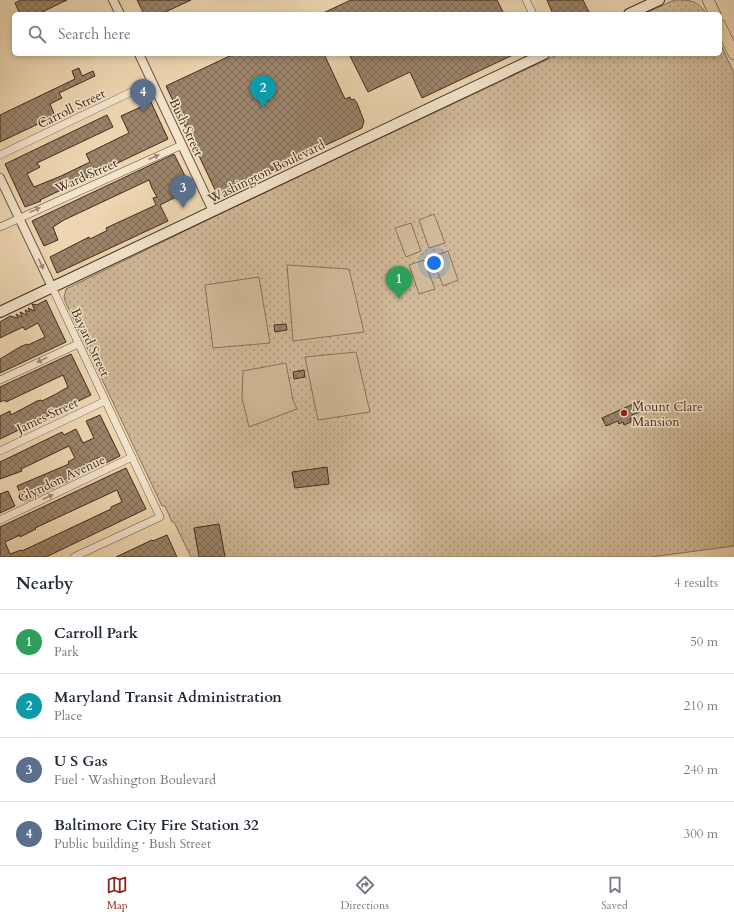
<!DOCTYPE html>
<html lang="en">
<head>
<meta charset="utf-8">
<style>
  body { margin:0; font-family:Cardo,serif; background:#f6f6f7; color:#1f2937 }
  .you { position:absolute; left:434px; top:263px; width:14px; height:14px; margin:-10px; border:3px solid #fff; border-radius:50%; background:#1a73e8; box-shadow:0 0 0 6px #1a73e833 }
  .badge { display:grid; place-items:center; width:26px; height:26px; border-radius:50%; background:#8f2418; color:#fff; font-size:13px; font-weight:700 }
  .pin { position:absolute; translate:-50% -33px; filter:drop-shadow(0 1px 2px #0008) }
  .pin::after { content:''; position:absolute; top:21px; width:14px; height:12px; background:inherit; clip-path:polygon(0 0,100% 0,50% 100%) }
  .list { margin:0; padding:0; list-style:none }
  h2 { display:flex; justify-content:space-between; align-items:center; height:52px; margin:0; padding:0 16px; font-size:17px }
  h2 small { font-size:13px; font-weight:400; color:#747a83 }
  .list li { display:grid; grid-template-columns:26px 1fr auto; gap:12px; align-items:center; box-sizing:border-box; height:64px; padding:0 16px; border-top:1px solid #e0e1e3 }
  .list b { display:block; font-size:15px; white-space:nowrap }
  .list p { margin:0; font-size:13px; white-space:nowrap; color:#747a83 }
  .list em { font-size:13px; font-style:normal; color:#747a83 }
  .icon { flex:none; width:22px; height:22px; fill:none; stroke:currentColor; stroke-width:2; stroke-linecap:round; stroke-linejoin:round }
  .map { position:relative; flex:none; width:734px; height:557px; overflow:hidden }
  .search { position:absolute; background:#fff; box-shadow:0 2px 6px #0003; left:12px; right:12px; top:12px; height:44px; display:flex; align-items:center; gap:10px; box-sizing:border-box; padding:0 14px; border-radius:6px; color:#747a83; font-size:15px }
  .sheet { height:308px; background:#fff }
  nav { display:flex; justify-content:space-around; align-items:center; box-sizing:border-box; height:56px; border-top:1px solid #e0e1e3; background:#fff; font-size:11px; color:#747a83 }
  nav a { display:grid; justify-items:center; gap:2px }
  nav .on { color:#8f2418 }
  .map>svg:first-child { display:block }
</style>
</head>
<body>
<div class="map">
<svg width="734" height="557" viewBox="0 0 734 557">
  <defs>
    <pattern id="park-dots" width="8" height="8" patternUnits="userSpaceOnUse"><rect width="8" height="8" fill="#d0b998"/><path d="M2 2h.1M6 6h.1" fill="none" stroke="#aa977b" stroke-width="1.8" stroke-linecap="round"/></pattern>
    <pattern id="building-cross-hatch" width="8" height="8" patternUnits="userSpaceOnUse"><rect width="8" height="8" fill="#9b846a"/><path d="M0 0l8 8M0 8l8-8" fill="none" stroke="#806c57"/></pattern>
  </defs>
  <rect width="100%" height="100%" fill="#edd6b1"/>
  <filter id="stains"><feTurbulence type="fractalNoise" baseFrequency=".005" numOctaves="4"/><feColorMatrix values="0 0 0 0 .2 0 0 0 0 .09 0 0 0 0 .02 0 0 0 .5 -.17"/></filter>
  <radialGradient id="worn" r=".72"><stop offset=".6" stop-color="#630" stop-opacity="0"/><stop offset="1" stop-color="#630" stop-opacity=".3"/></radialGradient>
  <!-- park -->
  <g fill="url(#park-dots)" stroke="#89725b">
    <path d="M 674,0 C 690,0 698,0 706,14 L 644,14 Z"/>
    <polygon points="720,43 734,73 734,546 651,557 191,557 174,522 172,522 165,506 162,506 65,301 64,297 66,289 234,207 559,54 720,54"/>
  </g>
  <!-- pitch -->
  <g fill="#d0b998" stroke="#89725b">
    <polygon points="434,214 445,243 429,248 419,220"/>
    <polygon points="411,223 421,251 406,257 395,228"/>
    <polygon points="448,251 458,280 443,286 432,257"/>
    <polygon points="424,260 435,289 419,294 409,265"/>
    <polygon points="287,265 349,269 364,332 293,341"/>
    <polygon points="259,277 270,343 213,348 205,285"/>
    <polygon points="356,352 370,412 318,420 305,357"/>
    <polygon points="286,363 293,400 297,409 249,427 242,398 243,371"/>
  </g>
  <!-- building -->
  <g fill="url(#building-cross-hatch)" stroke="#422c1e" fill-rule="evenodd">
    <polygon points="21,0 67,0 38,14 20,14 15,3"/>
    <polygon points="137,0 191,0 161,14 144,14"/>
    <polygon points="351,0 497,0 504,14 321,14"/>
    <polygon points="547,0 583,0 590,14 553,14"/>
    <polygon points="234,54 324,54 345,99 350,97 351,100 354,99 357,103 364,121 362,128 218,196 166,86"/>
    <polygon points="349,54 515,54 422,98 410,72 368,92"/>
    <polygon points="79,68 82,76 93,71 95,76 59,93 62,98 50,104 55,116 0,142 0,115 75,79 72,71"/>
    <polygon points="150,100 168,139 40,200 41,201 25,207 5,164 107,115 113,127 37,163 40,167 27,174 34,187 61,176 90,162 86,154 129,133 121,116 143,106 142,104"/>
    <polygon points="174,154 188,182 174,188 178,196 160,205 168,221 57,273 50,257 89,237 90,239 104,232 107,231 106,228 156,205 153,198 157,197 152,188 149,180 64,220 53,227 58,240 44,246 32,221"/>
    <polygon points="46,300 66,342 0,373 0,359 20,347 27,344 28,345 45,337 38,323 25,330 23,327 0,338 0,322 10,316 18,318 16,314 22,317 20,312 27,315 25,310 30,312 28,308 35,311 32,304 37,305"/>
    <polygon points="286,324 287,330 275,332 274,325"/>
    <polygon points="71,354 91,395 0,439 0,416 10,411 11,415 37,401 41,400 42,401 56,394 68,387 63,375 6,402 5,400 0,402 0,387"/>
    <polygon points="304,370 305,377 294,379 293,372"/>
    <polygon points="640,401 644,410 632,415 634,418 630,419 631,422 624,425 623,422 619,424 618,421 606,426 602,418"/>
    <polygon points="100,415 120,456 106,463 100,457 76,469 79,476 24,502 17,486 69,464 68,462 75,458 69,446 21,469 22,471 0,479 0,462 62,432 64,435 76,429 83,443 94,438 86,421"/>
    <polygon points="327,467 329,484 295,488 292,472"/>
    <path d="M 126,468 L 146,509 L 46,557 L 0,557 L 0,527 ZM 117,490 L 122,502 L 111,507 L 111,509 L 22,551 L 21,550 L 10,554 L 5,542 L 20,535 L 20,537 L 36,529 L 35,528 Z"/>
    <polygon points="8,491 15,506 0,513 0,494"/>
    <polygon points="219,524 225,557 199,557 194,528"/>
    <polygon points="167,535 177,557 116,557 152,540 153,541"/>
  </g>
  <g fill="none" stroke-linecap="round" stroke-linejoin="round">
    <!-- minor casing -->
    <g stroke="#6d5643" stroke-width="8">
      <g id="minor">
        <polyline points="526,0 533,14"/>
        <polyline points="0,155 152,82"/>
        <polyline points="0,227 182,145"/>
        <polyline points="52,287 160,517 74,557"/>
        <polyline points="0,380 78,344"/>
        <polyline points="0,451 105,401"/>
        <polyline points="0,520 132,457"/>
      </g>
    </g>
    <!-- tertiary casing -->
    <g stroke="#6d5643" stroke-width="10">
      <g id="tertiary">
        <polyline points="113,0 120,14"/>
        <polyline points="139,54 213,211"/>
        <polyline points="0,178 52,287"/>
      </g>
    </g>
    <!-- secondary casing -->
    <g stroke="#422c1e" stroke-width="12">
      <g id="secondary">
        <polyline points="629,14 659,0"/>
        <polyline points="0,312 544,54"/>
      </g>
    </g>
    <!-- primary casing -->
    <g stroke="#422c1e" stroke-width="12">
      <g id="primary">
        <polyline points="708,0 715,14"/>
        <polyline points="720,25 734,54"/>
      </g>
    </g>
    <!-- minor -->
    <use href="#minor" stroke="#f3e4cc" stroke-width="7"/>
    <!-- tertiary -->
    <use href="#tertiary" stroke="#f3e4cc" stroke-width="8"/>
    <!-- secondary -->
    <use href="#secondary" stroke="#f3e4cc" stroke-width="10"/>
    <!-- primary -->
    <use href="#primary" stroke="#edd6b1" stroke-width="11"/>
  </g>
  <!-- one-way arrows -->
  <defs><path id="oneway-solid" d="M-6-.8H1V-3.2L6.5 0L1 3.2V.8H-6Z"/></defs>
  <g fill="#9a8875">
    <use href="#oneway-solid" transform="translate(154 157) rotate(-24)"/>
    <use href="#oneway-solid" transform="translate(35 210) rotate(-24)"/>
    <use href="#oneway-solid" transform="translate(41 264) rotate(65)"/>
    <use href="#oneway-solid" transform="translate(42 360) rotate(154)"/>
    <use href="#oneway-solid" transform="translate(48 497) rotate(-25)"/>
  </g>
  <!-- markers -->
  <circle fill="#8f2418" stroke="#f3e4cc" stroke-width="1.5" cx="624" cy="413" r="4"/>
  <g text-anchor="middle" stroke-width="3" stroke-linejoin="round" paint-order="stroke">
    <!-- street labels -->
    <g font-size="13" fill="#422c1e" stroke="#f3e4cc">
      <text transform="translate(71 108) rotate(-26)" y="5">Carroll Street</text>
      <text transform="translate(187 127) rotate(65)" y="5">Bush Street</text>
      <text transform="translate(266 171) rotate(-26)" y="5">Washington Boulevard</text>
      <text transform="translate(86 175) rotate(-24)" y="5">Ward Street</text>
      <text transform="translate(91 342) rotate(65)" y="5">Bayard Street</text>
      <text transform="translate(47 415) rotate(-25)" y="5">James Street</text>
      <text transform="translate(61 478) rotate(-25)" y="5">Glyndon Avenue</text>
    </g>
    <!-- poi labels -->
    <g font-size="13" fill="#422c1e" stroke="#f3e4cc" text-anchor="start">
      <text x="632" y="411">Mount Clare<tspan x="632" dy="15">Mansion</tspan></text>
    </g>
  </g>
  <rect width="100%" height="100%" filter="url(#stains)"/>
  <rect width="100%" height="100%" fill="url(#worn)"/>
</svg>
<div class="you"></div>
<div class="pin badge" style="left:399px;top:299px;background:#2e9e5b">1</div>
<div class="pin badge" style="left:263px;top:108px;background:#0f9aa8">2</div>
<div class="pin badge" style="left:183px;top:208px;background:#5c6f8a">3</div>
<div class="pin badge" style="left:143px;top:112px;background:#5c6f8a">4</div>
<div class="search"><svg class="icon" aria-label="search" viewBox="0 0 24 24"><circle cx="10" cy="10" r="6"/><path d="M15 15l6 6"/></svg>Search here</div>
</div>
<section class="sheet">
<h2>Nearby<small>4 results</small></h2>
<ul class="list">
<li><span class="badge" style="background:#2e9e5b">1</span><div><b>Carroll Park</b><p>Park</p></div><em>50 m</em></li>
<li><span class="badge" style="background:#0f9aa8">2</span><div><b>Maryland Transit Administration</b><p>Place</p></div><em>210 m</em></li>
<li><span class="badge" style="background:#5c6f8a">3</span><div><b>U S Gas</b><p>Fuel · Washington Boulevard</p></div><em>240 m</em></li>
<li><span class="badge" style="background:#5c6f8a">4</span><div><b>Baltimore City Fire Station 32</b><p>Public building · Bush Street</p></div><em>300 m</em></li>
</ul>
</section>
<nav>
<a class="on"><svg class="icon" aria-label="map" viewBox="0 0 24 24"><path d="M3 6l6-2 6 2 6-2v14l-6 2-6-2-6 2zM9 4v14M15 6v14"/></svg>Map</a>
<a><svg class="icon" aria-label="directions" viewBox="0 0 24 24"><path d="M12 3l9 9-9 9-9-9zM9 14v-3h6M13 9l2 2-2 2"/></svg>Directions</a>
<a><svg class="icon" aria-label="saved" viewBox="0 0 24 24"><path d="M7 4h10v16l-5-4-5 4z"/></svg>Saved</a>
</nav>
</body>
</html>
